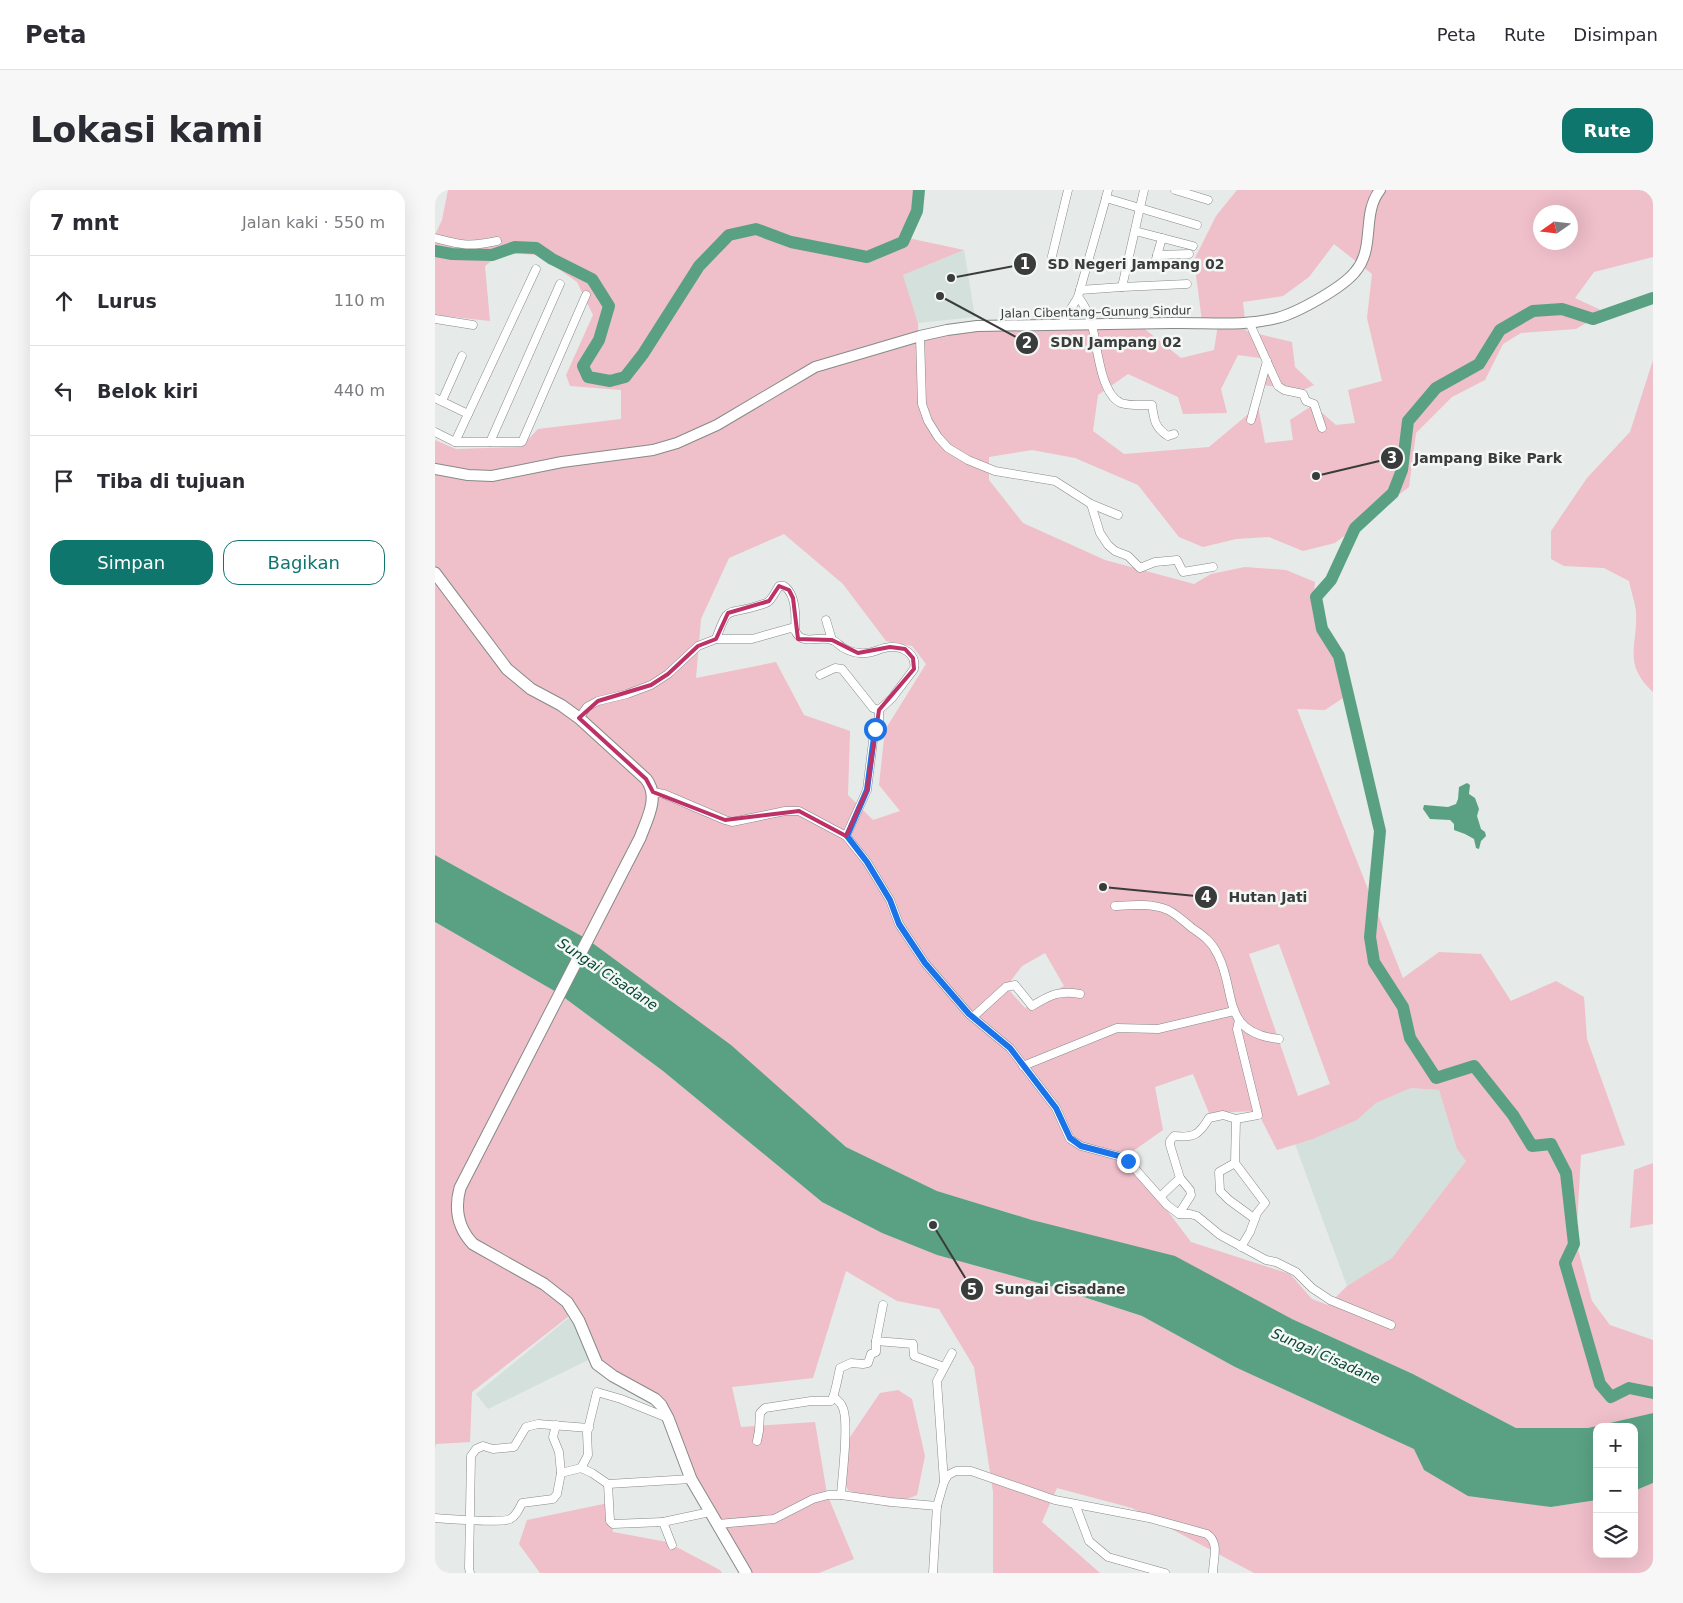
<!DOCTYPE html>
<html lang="id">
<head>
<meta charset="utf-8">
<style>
  body { margin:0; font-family:"DejaVu Sans",sans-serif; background:#f7f7f7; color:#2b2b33 }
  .controls { position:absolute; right:15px; bottom:15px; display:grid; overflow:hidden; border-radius:10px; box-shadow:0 5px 20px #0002 }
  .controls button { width:45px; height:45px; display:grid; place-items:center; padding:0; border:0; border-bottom:1px solid #e1e1e2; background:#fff; color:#2b2b33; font:25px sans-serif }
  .compass { position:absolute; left:1098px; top:15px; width:45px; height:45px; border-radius:50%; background:#fff; box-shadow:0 5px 20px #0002; rotate:256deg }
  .stop { position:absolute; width:15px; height:15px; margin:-11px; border:4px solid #1a73e8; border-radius:50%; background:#fff }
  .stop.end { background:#1a73e8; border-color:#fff; box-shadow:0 1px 5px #0008 }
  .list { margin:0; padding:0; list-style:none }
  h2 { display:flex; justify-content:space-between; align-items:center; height:65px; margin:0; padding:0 20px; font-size:21px }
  h2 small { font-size:16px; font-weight:400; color:#7c7c81 }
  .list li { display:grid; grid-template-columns:32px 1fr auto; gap:15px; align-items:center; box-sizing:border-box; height:90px; padding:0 20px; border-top:1px solid #e1e1e2 }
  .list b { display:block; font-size:19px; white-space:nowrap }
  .list em { font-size:16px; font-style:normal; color:#7c7c81 }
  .actions { display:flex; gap:10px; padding:15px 20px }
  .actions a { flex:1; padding:11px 0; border:1px solid #0f766e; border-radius:15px; text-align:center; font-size:18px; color:#0f766e }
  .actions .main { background:#0f766e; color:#fff }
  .icon { flex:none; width:28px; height:28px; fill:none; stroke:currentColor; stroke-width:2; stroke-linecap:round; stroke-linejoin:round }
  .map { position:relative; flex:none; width:1218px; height:1383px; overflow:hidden; border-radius:15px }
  header { display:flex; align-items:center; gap:30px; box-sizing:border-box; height:70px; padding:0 25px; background:#fff; border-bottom:1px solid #e1e1e2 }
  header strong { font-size:24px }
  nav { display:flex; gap:28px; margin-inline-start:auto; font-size:18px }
  .intro { display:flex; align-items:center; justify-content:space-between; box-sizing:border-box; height:120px; padding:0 30px }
  h1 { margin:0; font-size:35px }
  .button { padding:12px 22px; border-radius:15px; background:#0f766e; color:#fff; font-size:18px; font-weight:700 }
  main { display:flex; gap:30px; padding:0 30px }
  aside { flex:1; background:#fff; border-radius:15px; box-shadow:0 5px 20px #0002 }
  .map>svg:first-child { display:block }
</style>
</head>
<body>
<header>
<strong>Peta</strong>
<nav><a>Peta</a><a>Rute</a><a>Disimpan</a></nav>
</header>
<div class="intro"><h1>Lokasi kami</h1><a class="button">Rute</a></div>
<main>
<aside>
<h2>7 mnt<small>Jalan kaki · 550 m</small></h2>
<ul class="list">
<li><svg class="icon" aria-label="ahead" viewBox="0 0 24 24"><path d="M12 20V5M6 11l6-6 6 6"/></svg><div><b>Lurus</b></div><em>110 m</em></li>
<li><svg class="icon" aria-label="left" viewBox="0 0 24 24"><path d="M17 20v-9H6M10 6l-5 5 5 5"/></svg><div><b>Belok kiri</b></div><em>440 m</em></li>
<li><svg class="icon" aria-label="arrive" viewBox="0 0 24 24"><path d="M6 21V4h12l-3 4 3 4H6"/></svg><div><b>Tiba di tujuan</b></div></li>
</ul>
<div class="actions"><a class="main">Simpan</a><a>Bagikan</a></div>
</aside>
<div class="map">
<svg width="1218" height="1383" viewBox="0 0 1218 1383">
  <rect width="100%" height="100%" fill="#e6eae8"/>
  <!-- built -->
  <g fill="#d4e0db">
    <polygon points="529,60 540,127 483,133 468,85"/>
    <polygon points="976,898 1004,900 1022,959 1031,971 957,1068 912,1096 860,954 878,949 922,930 941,913"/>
    <polygon points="136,1126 155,1169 53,1219 41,1204"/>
  </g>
  <!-- green -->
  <g fill="#efbfca" fill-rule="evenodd">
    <path d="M 13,0 L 479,0 L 473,48 L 529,60 L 468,85 L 483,133 L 485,204 L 487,148 L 549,138 L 706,136 L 746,168 L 779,160 L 783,135 L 767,131 L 759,70 L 781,26 L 802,0 L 1218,0 L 1218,67 L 1159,82 L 1140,108 L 1170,122 L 1141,139 L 1086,143 L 1068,154 L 1050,190 L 1017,207 L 981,243 L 974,297 L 900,353 L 868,361 L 834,347 L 801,349 L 768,357 L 744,347 L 703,295 L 640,268 L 597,260 L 554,267 L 554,290 L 588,333 L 670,370 L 759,394 L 776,384 L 810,377 L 851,380 L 880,392 L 878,414 L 911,473 L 917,502 L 890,520 L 862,519 L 968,788 L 1004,762 L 1046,764 L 1076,811 L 1121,791 L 1149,807 L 1152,849 L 1190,955 L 1146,965 L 1141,1052 L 1157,1111 L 1175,1135 L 1218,1150 L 1218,1223 L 1153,1238 L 1081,1238 L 978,1184 L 857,1129 L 597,1030 L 502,1001 L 411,957 L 374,925 L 152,749 L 0,665 L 0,250 L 21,259 L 86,257 L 103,239 L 186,229 L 186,200 L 135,196 L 131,185 L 158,125 L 142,92 L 104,65 L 67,63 L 50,76 L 55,131 L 0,125 L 0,45 L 7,30 ZM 1106,22 L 1136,22 L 1136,52 L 1106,52 ZM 899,54 L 937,84 L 932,128 L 947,191 L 913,200 L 920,233 L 901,235 L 878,215 L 855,230 L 858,250 L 830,253 L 823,216 L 774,257 L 689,264 L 658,241 L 663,205 L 693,184 L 743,207 L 748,224 L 792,223 L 786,199 L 803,165 L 832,169 L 828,195 L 868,200 L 879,195 L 860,177 L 857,152 L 811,141 L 808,112 L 848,106 L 874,87 ZM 349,344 L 408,394 L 451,451 L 477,456 L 491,474 L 450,540 L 444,595 L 465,621 L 438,630 L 413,605 L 415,541 L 369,525 L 341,472 L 261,488 L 266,429 L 294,368 ZM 844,754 L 895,894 L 863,906 L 814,764 ZM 610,763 L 629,796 L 590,818 L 571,797 L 587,776 ZM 758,884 L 774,923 L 822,921 L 842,960 L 878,949 L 922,930 L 941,913 L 976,898 L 1004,900 L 1022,959 L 1031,971 L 957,1068 L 912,1096 L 893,1115 L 877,1109 L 855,1084 L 756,1052 L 691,966 L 728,940 L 720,897 Z"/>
    <path d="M 1218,170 L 1218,502 C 1187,473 1203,457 1201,422 C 1200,412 1196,401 1194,391 L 1169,378 L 1129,376 L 1116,369 L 1116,341 L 1152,288 L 1195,242 Z"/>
    <polygon points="0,732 123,803 228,881 387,1012 447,1043 502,1065 618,1097 707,1126 800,1177 980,1259 989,1280 1116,1317 1162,1310 1162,1364 1199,1364 1199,1301 1218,1293 1218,1383 819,1383 697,1318 622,1298 607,1332 665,1383 558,1383 558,1302 539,1177 504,1119 462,1111 411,1081 378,1188 297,1197 306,1237 380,1232 392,1304 419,1369 384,1383 314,1383 264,1299 228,1216 164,1169 143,1119 37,1202 35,1252 1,1254 0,1258"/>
    <polygon points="1218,973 1218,1034 1195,1038 1199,980"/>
    <polygon points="463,1200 477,1209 490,1266 482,1305 453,1317 413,1300 404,1281 411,1253 445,1203"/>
    <polygon points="173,1313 178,1342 232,1352 285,1380 287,1383 105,1383 84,1354 92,1330"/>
  </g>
  <!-- water -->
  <g fill="#5aa184">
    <polygon points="1032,593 1035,595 1034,604 1040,608 1044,619 1042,626 1046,639 1050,642 1051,646 1046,651 1044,659 1041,658 1039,649 1030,644 1019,640 1019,634 1015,630 995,629 988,619 989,615 1013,617 1021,614 1023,609 1024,597"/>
    <polygon points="0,665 152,749 296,855 411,957 502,1001 597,1030 740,1066 857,1129 978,1184 1081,1238 1153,1238 1218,1223 1218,1293 1199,1301 1199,1237 1162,1237 1162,1310 1116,1317 1033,1306 989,1280 979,1259 800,1177 707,1126 618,1097 502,1065 447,1043 387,1012 228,881 123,803 0,732"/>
  </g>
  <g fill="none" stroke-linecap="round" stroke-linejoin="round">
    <!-- river -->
    <g stroke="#5aa184" stroke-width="12">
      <polyline points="0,61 17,64 57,65 80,57 101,58 117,69 157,89 174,116 164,150 148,176 153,187 175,191 190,187 208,164 264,76 294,45 321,39 356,52 432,67 468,52 482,21 484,0"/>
      <polyline points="1218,108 1158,129 1127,119 1098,121 1065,140 1044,174 1001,198 973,231 967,280 958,303 920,338 896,390 881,407 887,439 904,466 945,641 935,747 939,772 968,817 975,848 1001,888 1039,876 1078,925 1097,956 1116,954 1131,983 1139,1054 1130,1073 1165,1194 1176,1207 1194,1198 1218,1203"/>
    </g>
    <!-- minor casing -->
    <g stroke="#868a88" stroke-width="9">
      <g id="minor">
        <polyline points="673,0 671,8 762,35"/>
        <polyline points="740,0 773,10"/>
        <polyline points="700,41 758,56"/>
        <path d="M 0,48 C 27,55 34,57 62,51"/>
        <polyline points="722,65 754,64"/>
        <polyline points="617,66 633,0"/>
        <polyline points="719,76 727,48"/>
        <polyline points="687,97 752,94"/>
        <polyline points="645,100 687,97 709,0"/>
        <path d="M 643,107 C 650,115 654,125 657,135 C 662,154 665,204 686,213 C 694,216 707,215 717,215 C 719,230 720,238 733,246 L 739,244"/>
        <polyline points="0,129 38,135"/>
        <polyline points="814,132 843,196 849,200 868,204 871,211 879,214 887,238"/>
        <polyline points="626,135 643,107 671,8"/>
        <polyline points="485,146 487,214 493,231 503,247 513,258 533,270 560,281 620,291 656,314 683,325"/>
        <polyline points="0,208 33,224"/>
        <polyline points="7,211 27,166"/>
        <polyline points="816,230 832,171"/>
        <polyline points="0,242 20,252 101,79"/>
        <polyline points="20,252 87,252 151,105"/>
        <polyline points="55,252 125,94"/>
        <polyline points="656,314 665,343 673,355 680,361 693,366 705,378 720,372 742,370 748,382 778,377"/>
        <polyline points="391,430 397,450"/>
        <path d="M 281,449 C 294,413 291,426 322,416 C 325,415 330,414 333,412 C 337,409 341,401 344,396 L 349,396 C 361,404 361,426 360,440"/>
        <polyline points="385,485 400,478 407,479 438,518 444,520"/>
        <path d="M 144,528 L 152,517 L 163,511 L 192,504 L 216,495 L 233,484 L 263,456 L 281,449 L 317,449 L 356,438 L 360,440 C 366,457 385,445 397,450 C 401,451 404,455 407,457 C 412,460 419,463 425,463 C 436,465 444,458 455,457 C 468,456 482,464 479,479 L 457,508 L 444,520 L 444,534 L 439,543 L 432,600 L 411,646"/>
        <polyline points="218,602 229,604 290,630 297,632 350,621 364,621 411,646 432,672 455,710 464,734 490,773 534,824 575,858 621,918 635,949 646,956 683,966 693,971 732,1015 744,1024 755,1024 762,1026 785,1045 831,1070 841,1072 861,1082 877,1098 895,1110 956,1135"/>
        <path d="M 680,716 C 697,715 716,713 733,720 C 741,724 750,732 757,738 C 769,746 777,752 783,765 C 802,802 785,843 844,849"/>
        <path d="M 538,827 L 571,797 L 580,795 L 597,816 C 615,805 624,800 645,804"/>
        <polyline points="804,830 802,839 823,925 801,929 800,973 830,1013 822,1023 815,1042 806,1057"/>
        <polyline points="588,876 682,838 723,839 799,821"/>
        <polyline points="800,973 784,982 785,1001 794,1010 820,1029"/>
        <path d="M 725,1007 L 745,988 L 735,955 L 735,951 L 739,946 C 759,948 764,945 774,928 L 788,925 L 801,929"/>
        <polyline points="744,1024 756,1005 755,1000 745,988"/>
        <polyline points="448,1115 441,1151 478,1154 479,1166 509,1177"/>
        <path d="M 399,1207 C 402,1210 406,1213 407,1216 C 415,1229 407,1287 406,1305"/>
        <polyline points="121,1235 118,1247 124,1262 126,1283"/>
        <path d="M 322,1251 L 324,1241 L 325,1223 L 330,1218 L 376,1211 L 396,1211 C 400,1206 403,1186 405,1178 L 416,1173 L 428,1174 L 433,1173 L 436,1164 L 441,1162 L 441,1151"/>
        <polyline points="146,1278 153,1265 152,1243 162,1202 186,1209 233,1228"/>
        <path d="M 509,1292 L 513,1285 L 521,1281 L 536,1281 L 620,1310 L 714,1328 L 772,1344 C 785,1353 778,1369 778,1383"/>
        <polyline points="173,1294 175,1331 178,1334 228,1332"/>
        <polyline points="640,1314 654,1351 673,1367 730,1383"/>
        <path d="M 0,1328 C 13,1329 66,1333 75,1329 C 81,1326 84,1319 87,1313 L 118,1309 L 122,1304 L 126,1283 L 146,1278 L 157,1283 L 173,1294 L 256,1289"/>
        <polyline points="283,1334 339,1329 378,1309 393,1305 406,1305 456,1312 502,1316"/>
        <polyline points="237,1355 228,1332 275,1322"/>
        <polyline points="35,1383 34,1378 36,1266 41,1259 48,1256 58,1259 79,1257 91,1237 103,1234 154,1238"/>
        <polyline points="498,1383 502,1316 509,1292 502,1191 517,1163"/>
      </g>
    </g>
    <!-- tertiary casing -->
    <g stroke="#868a88" stroke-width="12">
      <path id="tertiary" d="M 0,279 L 33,285 L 57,286 L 127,272 L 218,260 L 242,253 L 282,235 L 380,177 L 485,146 L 512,140 L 542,136 C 607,135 672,134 736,133 C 771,132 808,137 842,128 C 862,123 907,98 920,82 C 941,58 926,24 945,0"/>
    </g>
    <!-- secondary casing -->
    <g stroke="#868a88" stroke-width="13">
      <path id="secondary" d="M 0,383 L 72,479 L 96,499 L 126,515 L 144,528 L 211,589 C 225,607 212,629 205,648 L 25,998 C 19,1020 23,1038 38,1054 L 109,1094 L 132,1112 L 144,1131 L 162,1174 L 178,1186 L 220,1209 L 226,1215 L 233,1228 L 256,1289 L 311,1383"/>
    </g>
    <!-- minor -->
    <use href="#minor" stroke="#fff" stroke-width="8"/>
    <!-- tertiary -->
    <use href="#tertiary" stroke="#fff" stroke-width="10"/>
    <!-- secondary -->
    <use href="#secondary" stroke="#fff" stroke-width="11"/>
  </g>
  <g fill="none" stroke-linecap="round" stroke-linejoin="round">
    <!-- route -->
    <polyline stroke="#1a73e8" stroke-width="6" points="440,539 432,600 412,646 432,672 455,710 464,734 490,773 534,824 575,858 621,918 635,948 646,956 684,966 693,971"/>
  </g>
  <!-- marked area -->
  <path fill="none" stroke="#bd3166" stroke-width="4" stroke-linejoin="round" d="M 344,396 L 354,400 L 358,408 L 363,449 L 397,450 L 423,463 L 455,457 L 470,459 L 478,468 L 479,479 L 444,520 L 432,600 L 411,646 L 364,621 L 290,630 L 218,602 L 211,589 L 144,528 L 163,511 L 216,495 L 233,484 L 263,456 L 281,449 L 293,423 L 334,411 Z"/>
  <g text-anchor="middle" stroke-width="5" stroke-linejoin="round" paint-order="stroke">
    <!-- street labels -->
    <g font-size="12" fill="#3a3c3b" stroke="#f3f7f5">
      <text transform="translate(661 122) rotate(-1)" y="4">Jalan Cibentang–Gunung Sindur</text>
    </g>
    <!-- water labels -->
    <g font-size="14" font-style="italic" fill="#084633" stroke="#f3f7f5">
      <text transform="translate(173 784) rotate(34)" y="5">Sungai Cisadane</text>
      <text transform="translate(891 1166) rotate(24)" y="5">Sungai Cisadane</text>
    </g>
  </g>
  <!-- callouts -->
  <path fill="none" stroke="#3a3c3b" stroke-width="2" d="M516 88L590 74M505 106L592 153M881 286L957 268M668 697L771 707M498 1035L537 1099"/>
  <g fill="#3a3c3b" stroke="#f3f7f5" stroke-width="2">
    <circle cx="516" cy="88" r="5"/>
    <circle cx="505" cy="106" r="5"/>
    <circle cx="881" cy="286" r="5"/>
    <circle cx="668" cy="697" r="5"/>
    <circle cx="498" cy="1035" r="5"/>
    <circle cx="590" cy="74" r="12"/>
    <circle cx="592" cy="153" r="12"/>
    <circle cx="957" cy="268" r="12"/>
    <circle cx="771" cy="707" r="12"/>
    <circle cx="537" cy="1099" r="12"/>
  </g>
  <g font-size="15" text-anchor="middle" font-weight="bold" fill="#fff">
    <text x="590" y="79">1</text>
    <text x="592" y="158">2</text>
    <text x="957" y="273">3</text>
    <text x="771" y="712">4</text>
    <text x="537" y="1105">5</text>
  </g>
  <g font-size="14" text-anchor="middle" font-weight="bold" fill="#3a3c3b" stroke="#f3f7f5" stroke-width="5" stroke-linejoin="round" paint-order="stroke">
    <text x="701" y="79">SD Negeri Jampang 02</text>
    <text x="681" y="157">SDN Jampang 02</text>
    <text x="1053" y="273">Jampang Bike Park</text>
    <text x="833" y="712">Hutan Jati</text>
    <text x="625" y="1104">Sungai Cisadane</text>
  </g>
</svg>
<div class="controls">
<button>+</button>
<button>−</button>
<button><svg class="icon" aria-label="layers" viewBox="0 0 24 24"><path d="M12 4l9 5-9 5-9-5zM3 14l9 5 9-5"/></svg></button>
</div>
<svg class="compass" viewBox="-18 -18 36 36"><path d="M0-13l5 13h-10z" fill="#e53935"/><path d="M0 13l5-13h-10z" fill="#7c7c81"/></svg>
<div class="stop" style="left:440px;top:539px"></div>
<div class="stop end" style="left:693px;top:971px"></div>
</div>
</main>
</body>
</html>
